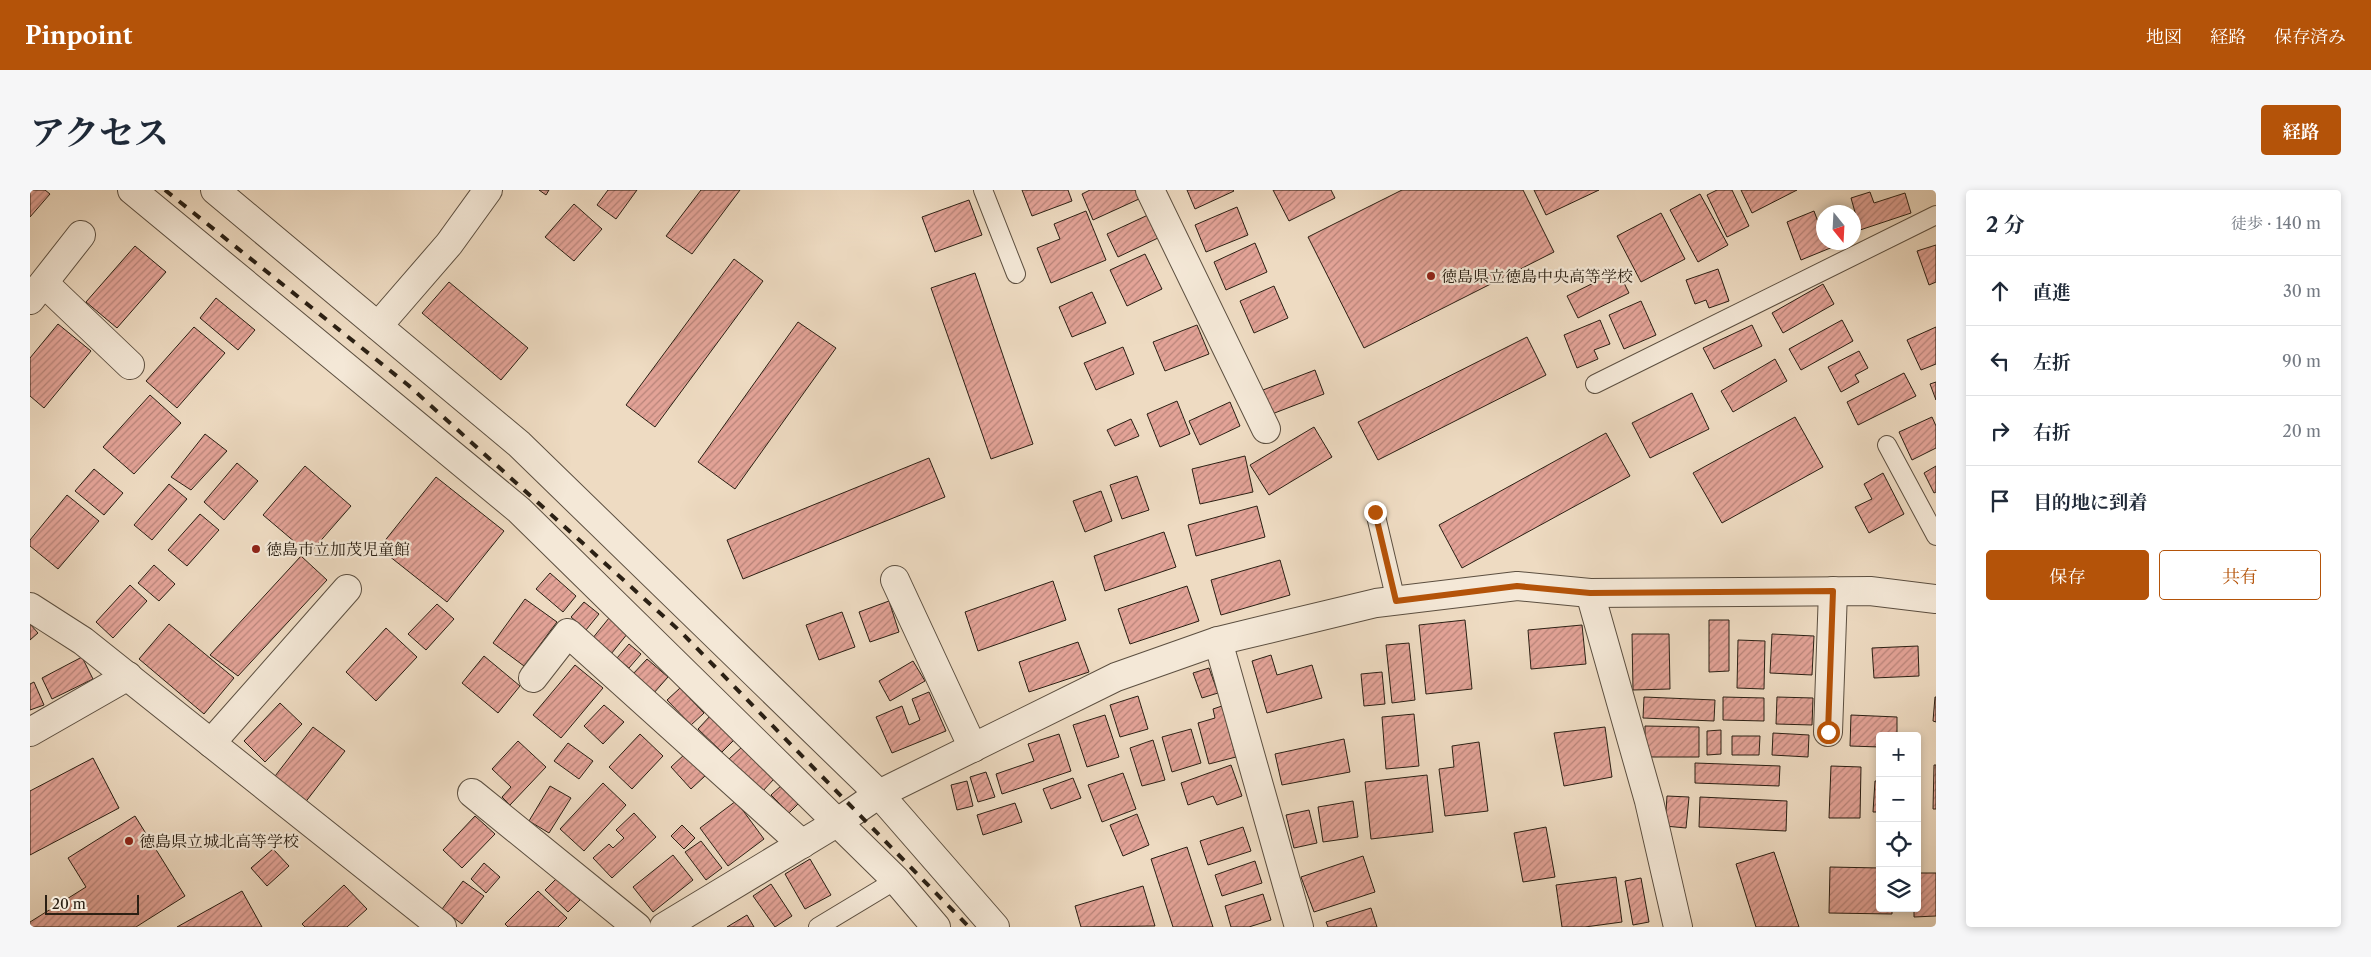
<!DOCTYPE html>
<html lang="ja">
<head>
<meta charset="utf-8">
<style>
  body { margin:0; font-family:"Libre Caslon Text","Noto Serif JP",serif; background:#f6f6f7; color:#1f2937 }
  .controls { position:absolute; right:15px; bottom:15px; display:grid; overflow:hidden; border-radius:5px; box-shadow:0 2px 8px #0003 }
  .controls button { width:45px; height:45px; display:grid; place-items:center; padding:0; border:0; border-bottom:1px solid #e0e1e3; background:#fff; color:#1f2937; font:25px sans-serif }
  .compass { position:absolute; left:1786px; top:15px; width:45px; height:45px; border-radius:50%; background:#fff; box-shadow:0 2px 8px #0003; rotate:162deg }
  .scale { position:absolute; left:15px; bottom:12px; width:94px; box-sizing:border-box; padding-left:5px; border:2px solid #2b2014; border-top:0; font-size:14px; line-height:18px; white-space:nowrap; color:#2b2014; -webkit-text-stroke:4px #f4e8d7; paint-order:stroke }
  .stop { position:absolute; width:15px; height:15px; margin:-11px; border:4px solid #b45309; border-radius:50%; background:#fff }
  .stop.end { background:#b45309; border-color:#fff; box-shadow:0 1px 5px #0008 }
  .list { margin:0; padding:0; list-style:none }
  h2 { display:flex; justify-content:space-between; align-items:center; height:65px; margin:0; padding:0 20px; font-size:21px }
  h2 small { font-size:16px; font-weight:400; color:#747a83 }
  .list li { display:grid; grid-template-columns:32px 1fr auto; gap:15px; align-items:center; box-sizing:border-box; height:70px; padding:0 20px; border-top:1px solid #e0e1e3 }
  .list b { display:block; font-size:19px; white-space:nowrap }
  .list em { font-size:16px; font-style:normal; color:#747a83 }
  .actions { display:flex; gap:10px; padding:15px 20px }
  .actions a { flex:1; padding:11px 0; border:1px solid #b45309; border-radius:5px; text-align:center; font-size:18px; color:#b45309 }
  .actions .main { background:#b45309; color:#fff }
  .icon { flex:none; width:28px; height:28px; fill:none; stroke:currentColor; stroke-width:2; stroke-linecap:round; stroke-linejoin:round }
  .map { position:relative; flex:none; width:1906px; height:737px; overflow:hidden; border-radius:5px }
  header { display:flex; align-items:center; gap:30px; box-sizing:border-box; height:70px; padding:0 25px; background:#b45309; color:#fff }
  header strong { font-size:24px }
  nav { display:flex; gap:28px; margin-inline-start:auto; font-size:18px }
  .intro { display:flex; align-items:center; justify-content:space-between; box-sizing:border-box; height:120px; padding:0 30px }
  h1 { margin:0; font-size:35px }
  .button { padding:12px 22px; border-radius:5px; background:#b45309; color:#fff; font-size:18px; font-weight:700 }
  main { display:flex; gap:30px; padding:0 30px }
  aside { flex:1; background:#fff; border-radius:5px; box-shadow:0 2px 8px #0003 }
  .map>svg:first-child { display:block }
</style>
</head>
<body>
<header>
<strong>Pinpoint</strong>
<nav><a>地図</a><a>経路</a><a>保存済み</a></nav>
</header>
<div class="intro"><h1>アクセス</h1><a class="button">経路</a></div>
<main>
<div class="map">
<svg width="1906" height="737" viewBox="0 0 1906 737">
  <defs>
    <pattern id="building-hatch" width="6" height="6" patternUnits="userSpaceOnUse" patternTransform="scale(1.25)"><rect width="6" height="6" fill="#e3a397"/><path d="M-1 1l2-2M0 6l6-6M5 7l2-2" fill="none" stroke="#b8847a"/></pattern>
  </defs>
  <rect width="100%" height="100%" fill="#eedbc2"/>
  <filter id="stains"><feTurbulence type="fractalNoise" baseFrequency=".004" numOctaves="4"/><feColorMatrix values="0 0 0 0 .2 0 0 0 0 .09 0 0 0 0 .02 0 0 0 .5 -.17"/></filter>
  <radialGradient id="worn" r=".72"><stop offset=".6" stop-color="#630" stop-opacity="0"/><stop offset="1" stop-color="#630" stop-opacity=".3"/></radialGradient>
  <!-- building -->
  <g fill="url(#building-hatch)" stroke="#2b2014">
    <polygon points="0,0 15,0 20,4 0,27"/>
    <polygon points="509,0 519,0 516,5"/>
    <polygon points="578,0 607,0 586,29 567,15"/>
    <polygon points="671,0 710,0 662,64 636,46"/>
    <polygon points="992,0 1038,0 1042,11 1002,26"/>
    <polygon points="1060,0 1105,0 1109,9 1063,30 1052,4"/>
    <polygon points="1157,0 1203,0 1204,1 1165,19"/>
    <polygon points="1243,0 1301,0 1305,8 1259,31"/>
    <polygon points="1372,0 1493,0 1524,62 1334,158 1278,47"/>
    <polygon points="1504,0 1569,0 1516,25"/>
    <polygon points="1687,0 1702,0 1719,36 1697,47 1677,5"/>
    <polygon points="1711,0 1767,0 1722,23"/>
    <polygon points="1840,2 1844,13 1875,3 1881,23 1830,40 1821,8"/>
    <polygon points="1670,4 1698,55 1668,72 1640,20"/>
    <polygon points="939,10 952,45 905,62 892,27"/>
    <polygon points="544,14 572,39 544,71 515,47"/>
    <polygon points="1207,17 1218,45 1176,62 1165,35"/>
    <polygon points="1056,21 1076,70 1021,93 1007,58 1030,49 1024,34"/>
    <polygon points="1784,21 1791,40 1794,39 1794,52 1815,52 1771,70 1757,32"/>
    <polygon points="1631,23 1655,69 1611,92 1587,46"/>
    <polygon points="1118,25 1128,48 1088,67 1077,44"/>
    <polygon points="1225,53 1237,82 1196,100 1184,72"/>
    <polygon points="1906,55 1906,92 1899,95 1887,61"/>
    <polygon points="105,56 136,82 87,138 56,112"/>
    <polygon points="1115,64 1132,99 1097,116 1080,80"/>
    <polygon points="704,69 733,91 625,237 596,215"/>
    <polygon points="1688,79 1699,111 1679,118 1676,110 1665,114 1656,90"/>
    <polygon points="1588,81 1599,103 1548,128 1537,106"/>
    <polygon points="945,83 1003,254 961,269 901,98"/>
    <polygon points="419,92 498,158 471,190 392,123"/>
    <polygon points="1793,94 1804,114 1753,143 1742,123"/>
    <polygon points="1244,96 1258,128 1224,143 1210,111"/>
    <polygon points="1062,102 1076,133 1042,147 1029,117"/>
    <polygon points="186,108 225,140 208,160 170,128"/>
    <polygon points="1611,111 1626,145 1594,159 1579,125"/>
    <polygon points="1570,130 1580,154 1564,160 1568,169 1547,178 1534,145"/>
    <polygon points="1812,130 1823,151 1771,180 1759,159"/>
    <polygon points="768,132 806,158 705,299 668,272"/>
    <polygon points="28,134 61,161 14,218 0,206 0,168"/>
    <polygon points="1167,135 1179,164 1135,181 1123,152"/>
    <polygon points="1722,135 1732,156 1684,179 1673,158"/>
    <polygon points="164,137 195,163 147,218 116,191"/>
    <polygon points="1906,137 1906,174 1891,180 1877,150"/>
    <polygon points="1497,147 1516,185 1348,270 1328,232"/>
    <polygon points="1093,157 1104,184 1066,200 1054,173"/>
    <polygon points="1829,161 1838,178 1825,185 1829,192 1811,202 1798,177"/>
    <polygon points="1745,169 1757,191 1703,222 1691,201"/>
    <polygon points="1285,180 1294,204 1242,224 1233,200"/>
    <polygon points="1874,183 1886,206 1828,235 1817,212"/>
    <polygon points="1906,192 1906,210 1900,194"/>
    <polygon points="1662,203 1679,239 1620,268 1602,233"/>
    <polygon points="120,205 151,233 104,284 73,257"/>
    <polygon points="1147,211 1160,244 1130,257 1117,224"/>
    <polygon points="1200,212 1210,236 1170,255 1159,231"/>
    <polygon points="1765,227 1793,277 1692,333 1663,283"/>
    <polygon points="1902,227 1906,236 1906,258 1882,270 1869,242"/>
    <polygon points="1101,229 1109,246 1085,256 1077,240"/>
    <polygon points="1284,237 1302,267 1239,305 1220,275"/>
    <polygon points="1576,243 1600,286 1432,378 1409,335"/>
    <polygon points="175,244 197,261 161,300 141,287"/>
    <polygon points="1215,266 1223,302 1170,314 1162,279"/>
    <polygon points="899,268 915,307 713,389 697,350"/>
    <polygon points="207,273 228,291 194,330 174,312"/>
    <polygon points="275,276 321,316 279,364 233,325"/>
    <polygon points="1906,276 1906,302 1904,303 1894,283"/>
    <polygon points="64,279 93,303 74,325 45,301"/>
    <polygon points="1853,283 1874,324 1839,343 1825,317 1842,309 1834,294"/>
    <polygon points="1107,286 1119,320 1092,329 1080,295"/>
    <polygon points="406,287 474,341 417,412 349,358"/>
    <polygon points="139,294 157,309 122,350 104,335"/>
    <polygon points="1071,301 1082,331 1055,342 1043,311"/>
    <polygon points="37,305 69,331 28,379 0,356 0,350"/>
    <polygon points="1227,316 1235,347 1166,366 1158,335"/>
    <polygon points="170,324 189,340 157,376 138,360"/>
    <polygon points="1134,342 1146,377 1075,401 1064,366"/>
    <polygon points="271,366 297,390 208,486 180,465"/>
    <polygon points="1250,370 1260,405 1191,425 1181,390"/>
    <polygon points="124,375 145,394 129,411 108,393"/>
    <polygon points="520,383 546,406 533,422 506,399"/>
    <polygon points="1023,391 1036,430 948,461 935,422"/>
    <polygon points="100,395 117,411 83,448 66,432"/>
    <polygon points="1157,396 1169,431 1100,454 1088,419"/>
    <polygon points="495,409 527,432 494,476 463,453"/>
    <polygon points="859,411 869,442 840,452 829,422"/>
    <polygon points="554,412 569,424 556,440 541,427"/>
    <polygon points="407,414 424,429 396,460 378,444"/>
    <polygon points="812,422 825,457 789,470 776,435"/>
    <polygon points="579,428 598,443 581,464 562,449"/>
    <polygon points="1435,430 1442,499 1396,504 1389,435"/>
    <polygon points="1679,430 1699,430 1699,481 1679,482"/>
    <polygon points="0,434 8,443 0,450"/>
    <polygon points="139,434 204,488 174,524 109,469"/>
    <polygon points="1552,435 1556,474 1501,479 1498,440"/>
    <polygon points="356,438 387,467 346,511 316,482"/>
    <polygon points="1602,444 1639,444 1640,499 1603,500"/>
    <polygon points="1742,444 1784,446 1782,485 1740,483"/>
    <polygon points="1708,450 1735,451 1734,499 1707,498"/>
    <polygon points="1048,452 1059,482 999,502 989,472"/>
    <polygon points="1379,453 1385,510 1362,513 1356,455"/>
    <polygon points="599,454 611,464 599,478 587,468"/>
    <polygon points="1888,456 1889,486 1844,488 1842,458"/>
    <polygon points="1241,465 1247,485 1282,475 1292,508 1237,523 1222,471"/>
    <polygon points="454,466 490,496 468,523 432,493"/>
    <polygon points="52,467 63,489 22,509 12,488"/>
    <polygon points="617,469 638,487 623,504 602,485"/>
    <polygon points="883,471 895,491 860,511 849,491"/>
    <polygon points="545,475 573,498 531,548 503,525"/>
    <polygon points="1179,478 1188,503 1172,508 1163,483"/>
    <polygon points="1352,482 1355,514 1334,516 1331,484"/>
    <polygon points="4,492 14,515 0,520 0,494"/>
    <polygon points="650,498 674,523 661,535 637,510"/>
    <polygon points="899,502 916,541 862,563 846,527 872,516 879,535 890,530 882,509"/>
    <polygon points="1108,506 1118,539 1090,547 1080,515"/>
    <polygon points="1614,507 1685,510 1684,531 1613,528"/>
    <polygon points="1693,507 1734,508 1734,531 1693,530"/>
    <polygon points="1747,507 1783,508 1782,535 1746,534"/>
    <polygon points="1905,507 1906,507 1906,532 1903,531"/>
    <polygon points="250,513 272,534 235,572 214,551"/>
    <polygon points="574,515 594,532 573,554 554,536"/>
    <polygon points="1192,516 1206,567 1179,574 1168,533 1185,528 1183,519"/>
    <polygon points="1384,524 1389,576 1356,579 1352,527"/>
    <polygon points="681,525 706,548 692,562 668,539"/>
    <polygon points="1075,525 1089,567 1057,577 1043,535"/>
    <polygon points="1821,525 1867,527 1867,546 1850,546 1850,557 1820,556"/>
    <polygon points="1615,536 1669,537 1669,567 1615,567"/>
    <polygon points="283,537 315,561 274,614 242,590"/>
    <polygon points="1575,537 1582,587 1534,596 1524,543"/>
    <polygon points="1161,539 1171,573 1142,582 1132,547"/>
    <polygon points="1691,540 1691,564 1677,565 1677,541"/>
    <polygon points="1743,543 1779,545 1778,567 1742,565"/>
    <polygon points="610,544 633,566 602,599 579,577"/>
    <polygon points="1029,544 1041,581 972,604 966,584 1004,571 998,554"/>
    <polygon points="1702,546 1730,546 1729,565 1702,565"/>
    <polygon points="1314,549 1320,582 1252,595 1245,564"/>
    <polygon points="1123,550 1135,590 1112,596 1100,558"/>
    <polygon points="488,551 516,577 480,615 472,607 481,597 462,579"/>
    <polygon points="1449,552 1458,621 1415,626 1409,579 1424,577 1422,556"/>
    <polygon points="538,553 563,571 549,589 524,571"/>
    <polygon points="712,557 744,589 732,602 699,569"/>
    <polygon points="655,564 675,586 661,599 641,577"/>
    <polygon points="63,568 89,618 0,665 0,601"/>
    <polygon points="1665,573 1750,576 1749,596 1665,593"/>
    <polygon points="1201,575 1212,606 1187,615 1183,606 1158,615 1151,593"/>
    <polygon points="1904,575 1906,575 1906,619 1903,619"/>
    <polygon points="1801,576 1831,577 1830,628 1799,628"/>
    <polygon points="956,582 965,607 948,612 940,587"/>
    <polygon points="1093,583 1106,619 1072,632 1058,595"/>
    <polygon points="1397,585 1403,642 1341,649 1335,592"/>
    <polygon points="1043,588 1051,608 1021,619 1013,599"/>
    <polygon points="937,591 943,616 927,620 921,595"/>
    <polygon points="1845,591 1850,591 1850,622 1843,622"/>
    <polygon points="573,593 596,615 554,661 530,639"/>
    <polygon points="752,595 769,613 759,623 741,605"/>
    <polygon points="520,596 541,608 519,643 499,631"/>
    <polygon points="1637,606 1659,607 1656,638 1635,636"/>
    <polygon points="1670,607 1757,611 1756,641 1669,637"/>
    <polygon points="706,611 734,649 698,676 670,638"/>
    <polygon points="1323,611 1328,647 1293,652 1288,617"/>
    <polygon points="985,613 992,632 953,645 947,625"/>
    <polygon points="1279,620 1287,653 1264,658 1256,625"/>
    <polygon points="604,623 626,647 582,688 563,668 579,654 583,658 594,648 586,640"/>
    <polygon points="1107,624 1119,655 1093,666 1080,635"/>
    <polygon points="105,626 155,706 106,737 0,737 0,732 56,697 38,668"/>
    <polygon points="445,626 465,644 432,678 413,660"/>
    <polygon points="652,635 665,648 654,659 641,646"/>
    <polygon points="1213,637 1221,661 1178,675 1170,651"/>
    <polygon points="1516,637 1525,687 1493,692 1484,643"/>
    <polygon points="671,651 692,678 676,690 655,662"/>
    <polygon points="1157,657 1183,737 1143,737 1121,669"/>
    <polygon points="243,659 259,676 237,696 221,678"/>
    <polygon points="1744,662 1769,737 1726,737 1706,674"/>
    <polygon points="643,665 663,690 623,722 603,697"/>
    <polygon points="1333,666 1345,702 1284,722 1271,687"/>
    <polygon points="780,669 801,705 775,719 755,684"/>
    <polygon points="1225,671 1232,693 1192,706 1185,685"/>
    <polygon points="454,673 470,687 456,703 441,689"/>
    <polygon points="1800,677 1850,678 1850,718 1862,718 1862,724 1799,723"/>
    <polygon points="1887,683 1906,683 1906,726 1884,727 1884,718 1887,718"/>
    <polygon points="1586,687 1592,732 1555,737 1532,737 1526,695"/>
    <polygon points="527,688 550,710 538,722 515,700"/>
    <polygon points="1611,688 1619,732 1603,735 1595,691"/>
    <polygon points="433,691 454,706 432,734 412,719"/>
    <polygon points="741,694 762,726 745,737 723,706"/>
    <polygon points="314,695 337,719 317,737 275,737 272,734"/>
    <polygon points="1113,696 1125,736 1051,737 1045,716"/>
    <polygon points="212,701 232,737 147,737"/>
    <polygon points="508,701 537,728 528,737 478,737 475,734"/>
    <polygon points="1233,704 1241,730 1219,737 1201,737 1195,716"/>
    <polygon points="1341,718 1347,737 1298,737 1296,732"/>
    <polygon points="717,725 724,737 697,737"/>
  </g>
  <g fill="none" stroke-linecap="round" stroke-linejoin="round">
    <!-- service casing -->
    <g stroke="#5c4f40" stroke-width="20">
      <g id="service">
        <polyline points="953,0 986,84"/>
        <polyline points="1565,194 1906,25"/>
        <polyline points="1857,255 1906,346"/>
        <polyline points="1345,322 1366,411"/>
        <polyline points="788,737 866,690"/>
      </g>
    </g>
    <!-- minor casing -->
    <g stroke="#5c4f40" stroke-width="30">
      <g id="minor">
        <polyline points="1120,0 1236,239"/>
        <polyline points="14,93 100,175"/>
        <polyline points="0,110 51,45"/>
        <polyline points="348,136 419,54 458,0"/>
        <polyline points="865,390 943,558"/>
        <polyline points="1560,403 1619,611 1648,737"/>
        <polyline points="0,417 53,451 412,737"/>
        <polyline points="1188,451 1269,737"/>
        <polyline points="503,488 538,443 772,654"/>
        <polyline points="0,542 98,486"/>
        <polyline points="1798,542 1803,401"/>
        <polyline points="181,553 317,399"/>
        <polyline points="442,603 607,737"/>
        <polyline points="634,737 808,632 849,604 1086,487 1188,451 1346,413 1487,396 1560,403 1840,401 1906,409"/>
      </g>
    </g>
    <!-- tertiary casing -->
    <g stroke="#5c4f40" stroke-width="30">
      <g id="tertiary">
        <polyline points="102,0 489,320 866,690 906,737"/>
        <polyline points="185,0 489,254 849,604 965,737"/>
      </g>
    </g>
    <!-- service -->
    <use href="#service" stroke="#f4e8d7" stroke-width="18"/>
    <!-- minor -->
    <use href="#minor" stroke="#f4e8d7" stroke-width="28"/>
    <!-- tertiary -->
    <use href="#tertiary" stroke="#f4e8d7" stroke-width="28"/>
    <!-- rail -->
    <polyline stroke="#2b2014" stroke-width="4" stroke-dasharray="9 9" stroke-linecap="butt" points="135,0 378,195 652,443 939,737"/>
  </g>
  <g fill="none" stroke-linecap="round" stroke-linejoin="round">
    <!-- route -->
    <polyline stroke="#b45309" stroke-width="6" points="1345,322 1366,411 1487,396 1560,403 1803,401 1798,542"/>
  </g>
  <!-- markers -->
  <g fill="#8f2418" stroke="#f4e8d7" stroke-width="2">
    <circle cx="1401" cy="86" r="5"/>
    <circle cx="226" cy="359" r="5"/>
    <circle cx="99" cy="651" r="5"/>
  </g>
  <g text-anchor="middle" stroke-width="4.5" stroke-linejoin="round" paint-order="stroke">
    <!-- poi labels -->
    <g font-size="16" fill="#2b2014" stroke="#f4e8d7" text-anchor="start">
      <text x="1411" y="92">徳島県立徳島中央高等学校</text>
      <text x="236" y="365">徳島市立加茂児童館</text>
      <text x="109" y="657">徳島県立城北高等学校</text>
    </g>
  </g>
  <rect width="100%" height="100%" filter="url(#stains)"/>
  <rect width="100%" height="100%" fill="url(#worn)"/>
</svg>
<div class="controls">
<button>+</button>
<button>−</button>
<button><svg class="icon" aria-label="locate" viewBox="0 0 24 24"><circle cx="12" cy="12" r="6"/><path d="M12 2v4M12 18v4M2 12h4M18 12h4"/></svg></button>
<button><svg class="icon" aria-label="layers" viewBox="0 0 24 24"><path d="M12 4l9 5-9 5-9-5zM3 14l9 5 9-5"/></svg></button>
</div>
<svg class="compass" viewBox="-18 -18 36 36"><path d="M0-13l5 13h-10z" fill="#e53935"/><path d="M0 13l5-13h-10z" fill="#747a83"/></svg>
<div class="scale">20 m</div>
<div class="stop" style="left:1798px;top:542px"></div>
<div class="stop end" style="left:1345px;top:322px"></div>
</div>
<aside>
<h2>2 分<small>徒歩 · 140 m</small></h2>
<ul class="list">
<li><svg class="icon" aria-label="ahead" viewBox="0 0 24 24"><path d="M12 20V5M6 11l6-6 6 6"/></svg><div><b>直進</b></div><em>30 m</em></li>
<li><svg class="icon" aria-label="left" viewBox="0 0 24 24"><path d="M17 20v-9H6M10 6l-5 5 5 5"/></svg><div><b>左折</b></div><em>90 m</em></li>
<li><svg class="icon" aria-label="right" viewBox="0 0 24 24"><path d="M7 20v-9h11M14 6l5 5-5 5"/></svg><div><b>右折</b></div><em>20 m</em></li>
<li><svg class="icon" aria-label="arrive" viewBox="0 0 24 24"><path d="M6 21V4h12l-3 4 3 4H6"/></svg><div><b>目的地に到着</b></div></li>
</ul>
<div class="actions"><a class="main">保存</a><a>共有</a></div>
</aside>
</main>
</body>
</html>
